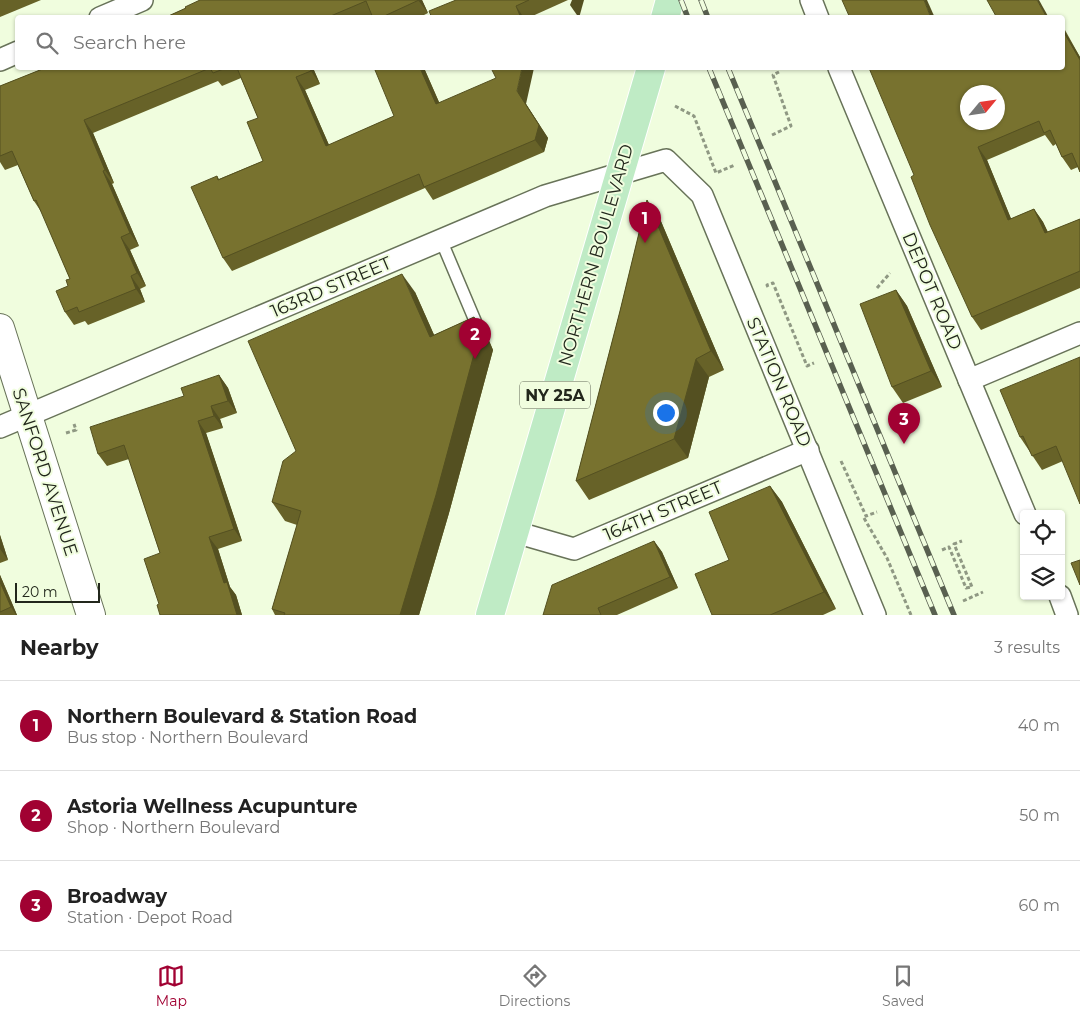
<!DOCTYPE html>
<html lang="en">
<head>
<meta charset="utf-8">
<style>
  body { margin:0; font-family:Montserrat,sans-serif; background:#f6f6f6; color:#222 }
  .controls { position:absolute; right:15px; bottom:15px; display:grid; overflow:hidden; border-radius:5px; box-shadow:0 1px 4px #0004 }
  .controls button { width:45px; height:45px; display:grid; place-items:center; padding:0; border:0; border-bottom:1px solid #e0e0e0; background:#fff; color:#222; font:25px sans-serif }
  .compass { position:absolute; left:960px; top:85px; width:45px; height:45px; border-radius:50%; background:#fff; box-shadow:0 1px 4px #0004; rotate:61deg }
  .scale { position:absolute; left:15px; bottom:12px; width:85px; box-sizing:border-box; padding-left:5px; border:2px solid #22271c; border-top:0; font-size:14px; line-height:18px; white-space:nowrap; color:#22271c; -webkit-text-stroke:4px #f0fdde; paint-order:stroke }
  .you { position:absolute; left:665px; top:412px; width:18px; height:18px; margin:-12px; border:4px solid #fff; border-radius:50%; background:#1a73e8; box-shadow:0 0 0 8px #1a73e833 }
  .badge { display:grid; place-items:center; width:32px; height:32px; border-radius:50%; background:#a10132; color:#fff; font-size:16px; font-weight:700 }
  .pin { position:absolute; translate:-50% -41px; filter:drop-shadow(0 1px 2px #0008) }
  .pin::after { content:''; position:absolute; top:26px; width:18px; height:15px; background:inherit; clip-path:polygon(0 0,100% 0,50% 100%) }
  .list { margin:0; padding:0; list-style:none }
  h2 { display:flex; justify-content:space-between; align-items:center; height:65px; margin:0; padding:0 20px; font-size:21px }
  h2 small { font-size:16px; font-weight:400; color:#767676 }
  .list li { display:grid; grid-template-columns:32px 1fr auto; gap:15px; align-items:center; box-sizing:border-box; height:90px; padding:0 20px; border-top:1px solid #e0e0e0 }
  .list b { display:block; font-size:19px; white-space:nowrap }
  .list p { margin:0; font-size:16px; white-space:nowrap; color:#767676 }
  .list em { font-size:16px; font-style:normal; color:#767676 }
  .icon { flex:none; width:28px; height:28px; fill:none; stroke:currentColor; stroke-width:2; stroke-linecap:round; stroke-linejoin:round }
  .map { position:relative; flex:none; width:1080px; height:615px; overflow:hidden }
  .search { position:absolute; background:#fff; box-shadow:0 1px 4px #0004; left:15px; right:15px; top:15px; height:55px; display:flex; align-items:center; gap:12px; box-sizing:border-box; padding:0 18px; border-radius:5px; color:#767676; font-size:19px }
  .sheet { height:335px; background:#fff }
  nav { display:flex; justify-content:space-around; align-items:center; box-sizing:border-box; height:70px; border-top:1px solid #e0e0e0; background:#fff; font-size:14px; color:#767676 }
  nav a { display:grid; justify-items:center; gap:2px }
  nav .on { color:#a10132 }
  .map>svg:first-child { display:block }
</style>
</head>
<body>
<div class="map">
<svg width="1080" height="615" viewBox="0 0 1080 615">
  <rect width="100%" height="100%" fill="#f0fdde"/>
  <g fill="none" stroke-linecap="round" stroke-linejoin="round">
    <!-- service casing -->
    <g stroke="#687359" stroke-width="14">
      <polyline id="service" points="441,240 479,330"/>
    </g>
    <!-- minor casing -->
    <g stroke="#687359" stroke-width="24">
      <g id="minor">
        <polyline points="811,0 818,18"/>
        <polyline points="100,18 142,0"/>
        <polyline points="0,60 18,52"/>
        <polyline points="839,68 1025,514"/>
        <polyline points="969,380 1080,333"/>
        <polyline points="0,427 545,196 666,160 702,195 875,615"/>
        <polyline points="515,532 574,549 808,450"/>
        <polyline points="1060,596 1067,615"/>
      </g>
    </g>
    <!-- tertiary casing -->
    <g stroke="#687359" stroke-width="30">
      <polyline id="tertiary" points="0,328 91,615"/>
    </g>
    <!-- primary casing -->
    <g stroke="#fff" stroke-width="30">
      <g id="primary">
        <polyline points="665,18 670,0"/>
        <polyline points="490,615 651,68"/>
      </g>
    </g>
    <!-- path -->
    <g stroke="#8f9883" stroke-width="3" stroke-dasharray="4 2.5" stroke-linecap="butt">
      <polyline points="675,106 694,116 716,173 735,165"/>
      <polyline points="772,135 791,126 773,75 779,72"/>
      <polyline points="768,287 767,285 773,283 807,366 814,363"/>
      <polyline points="877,288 890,273"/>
      <polyline points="66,433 76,430 74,424"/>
      <polyline points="841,461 866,516 877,512"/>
      <polyline points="864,518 887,558 911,615"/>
      <polyline points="942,550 949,547 966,588 972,587 954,544 962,541"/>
      <polyline points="963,601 983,592"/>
    </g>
    <!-- service -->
    <use href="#service" stroke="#fff" stroke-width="11"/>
    <!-- minor -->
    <use href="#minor" stroke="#fff" stroke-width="21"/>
    <!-- tertiary -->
    <use href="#tertiary" stroke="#fff" stroke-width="28"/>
    <!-- primary -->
    <use href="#primary" stroke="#bfebc5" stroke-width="28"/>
    <!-- rail casing -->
    <g stroke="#596050" stroke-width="5.5">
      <g id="rail">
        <polyline points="681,0 688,18"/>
        <polyline points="701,0 708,18"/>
        <polyline points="709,68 935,615"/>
        <polyline points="728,68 954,615"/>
      </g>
    </g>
    <!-- rail -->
    <use href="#rail" stroke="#f0fdde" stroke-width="4" stroke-dasharray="11" stroke-linecap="butt"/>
  </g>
  <!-- wall -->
  <g fill="#676228">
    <polygon points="0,0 41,0 0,17"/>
    <polygon points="200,0 422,0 428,13 418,18 373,18 372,15 366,18 164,18 186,8"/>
    <polygon points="456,0 568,0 528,18 432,18"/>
    <polygon points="1065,30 1080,57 1080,172 1078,167 1071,170 1062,157 1056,144 1053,146 1045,135 987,160 1011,219 1034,209 1043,222 1048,232 1080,219 1080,288 981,330 972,317 914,175 1062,68"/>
    <polygon points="45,68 313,68 320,84 305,90 329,145 394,116 424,68 439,102 526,104 548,138 544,152 433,200 425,188 232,271 223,258 217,176 219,179 263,161 258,118 241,78 222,86 218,81 93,133 114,183 112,184 139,246 130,250 146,286 140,289 145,302 88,325 85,321 74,325 65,312 68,286 70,279 42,213 34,201 18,165 5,170 0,162 0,86"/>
    <polygon points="647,200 660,219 724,370 709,377 688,458 589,500 576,481 620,311"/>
    <polygon points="896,290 907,306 942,387 903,403 892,387"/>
    <polygon points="415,292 434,335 474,317 487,336 493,350 449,513 419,615 275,615 272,609 297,525 285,521 272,502 296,451"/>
    <polygon points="1080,357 1063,461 1042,470 1020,437"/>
    <polygon points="219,375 228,388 237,413 220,419 223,428 206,433 242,541 218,549 230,587 236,595 242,615 160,615 160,553 129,459 107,466 98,454 184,396"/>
    <polygon points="770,486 782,502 836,609 823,615 712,615 729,560"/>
    <polygon points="0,535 8,560 0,563"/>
    <polygon points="654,541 662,552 678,588 617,615 543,615"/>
    <polygon points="0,575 17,615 0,615"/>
  </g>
  <!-- shaded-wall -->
  <g fill="#545021">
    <polygon points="418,0 422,0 428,13"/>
    <polygon points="572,0 584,0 579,18 570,5"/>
    <polygon points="924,0 927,0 935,18 931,18"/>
    <polygon points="1037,0 1039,0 1049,18 1047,18"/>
    <polygon points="516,6 524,18 521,18"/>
    <polygon points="1062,27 1080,57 1080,60 1062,29"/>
    <polygon points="310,68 313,68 320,84 311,71"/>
    <polygon points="420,68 424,68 445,116 436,104"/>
    <polygon points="522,68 534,68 526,104 548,138 544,152 535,140 517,91"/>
    <polygon points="296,77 305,90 335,159 326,146"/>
    <polygon points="84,120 93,133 114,183 105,170"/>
    <polygon points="978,147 987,160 1017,233 1008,220"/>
    <polygon points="103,171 112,184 139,246 130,233"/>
    <polygon points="647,200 660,219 724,370 711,351"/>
    <polygon points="1034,209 1043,222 1054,246 1045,233"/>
    <polygon points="121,237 130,250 146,286 137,273"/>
    <polygon points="402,274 415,292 443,355 430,337"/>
    <polygon points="131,276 140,289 145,302 136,289"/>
    <polygon points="896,290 907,306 942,387 931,371"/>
    <polygon points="474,317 487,336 493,350 449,513 419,615 400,615"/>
    <polygon points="696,359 709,377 688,458 674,439"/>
    <polygon points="219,375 228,388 237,413 228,401"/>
    <polygon points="211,406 220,419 223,428 214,416"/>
    <polygon points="198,421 206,433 242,541 234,529"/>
    <polygon points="770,486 782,502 836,609 824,592"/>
    <polygon points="0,535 8,560 0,549"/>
    <polygon points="209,537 218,549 230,587 236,595 242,615 237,615 224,583"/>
    <polygon points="654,541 662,552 678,588 670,577"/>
    <polygon points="0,575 17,615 16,615 11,607 0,582"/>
  </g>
  <!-- building -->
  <g fill="#78722f" stroke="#545021" fill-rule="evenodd">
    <polygon points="200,0 419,0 380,18 373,18 366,1 326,18 164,18 186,8 185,7"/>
    <polygon points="456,0 529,0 516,6 521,18 432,18 429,11"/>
    <polygon points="842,0 924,0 931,18 850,18"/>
    <polygon points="987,0 1037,0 1047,18 997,18"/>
    <path d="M 1062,29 L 1080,60 L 1080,172 L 1072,153 L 1062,157 L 1050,130 L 1044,133 L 1039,121 L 978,147 L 1008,220 L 1034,209 L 1045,233 L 1080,219 L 1080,271 L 972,317 L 930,225 L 911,177 L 914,175 L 869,68 L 1062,68 ZM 968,92 L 998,92 L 998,122 L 968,122 Z"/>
    <polygon points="45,68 210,68 84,120 105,170 103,171 130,233 121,237 137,273 131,276 136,289 79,312 77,307 65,312 56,291 68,286 66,280 70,279 36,200 34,201 12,151 0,156 0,86"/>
    <polygon points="210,68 226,68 213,73"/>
    <polygon points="237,68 310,68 311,71 296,77 326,146 394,116 375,70 381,68 420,68 436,104 496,78 491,68 522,68 517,91 539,125 535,140 424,187 419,174 223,258 191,187 217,176 218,180 263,161 247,122 258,118"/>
    <polygon points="647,200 711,351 696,359 674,439 576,481 620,311"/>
    <polygon points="402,274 430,337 474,317 480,332 436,495 400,615 284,615 285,613 272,609 301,511 272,502 283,461 296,451 248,341"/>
    <polygon points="896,290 931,371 892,387 860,304"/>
    <polygon points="1080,357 1080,504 1056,446 1032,456 1023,436 1020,437 1000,390"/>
    <polygon points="219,375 228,401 211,406 214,416 198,421 234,529 209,537 224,583 227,582 237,615 160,615 157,605 159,604 144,559 160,553 124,445 98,454 90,427 184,396 181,388"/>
    <polygon points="770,486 824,592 770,615 712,615 695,574 729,560 709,512"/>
    <polygon points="654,541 670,577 598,608 601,615 543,615 552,585"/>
    <polygon points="1080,560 1080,585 1071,563"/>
    <polygon points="0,582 11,607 0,612"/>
  </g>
  <g text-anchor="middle" stroke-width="4" stroke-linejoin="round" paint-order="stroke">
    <!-- shield labels -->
    <rect fill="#f0fdde" stroke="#606756" stroke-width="1" x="520" y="381.5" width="70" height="27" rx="4"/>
    <g font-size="16" font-weight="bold" fill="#22271c">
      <text x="555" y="401">NY 25A</text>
    </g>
    <!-- street labels -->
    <g font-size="18" fill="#22271c" stroke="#f0fdde">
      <text transform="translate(596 255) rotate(-74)" y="6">NORTHERN BOULEVARD</text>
      <text transform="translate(331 287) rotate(-23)" y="6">163RD STREET</text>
      <text transform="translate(932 291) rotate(67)" y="6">DEPOT ROAD</text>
      <text transform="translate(779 382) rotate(67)" y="6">STATION ROAD</text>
      <text transform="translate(45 472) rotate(72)" y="6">SANFORD AVENUE</text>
      <text transform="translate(663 511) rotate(-23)" y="6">164TH STREET</text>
    </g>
  </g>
</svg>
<div class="controls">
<button><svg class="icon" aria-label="locate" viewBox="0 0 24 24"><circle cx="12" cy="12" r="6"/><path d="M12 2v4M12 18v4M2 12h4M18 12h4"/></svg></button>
<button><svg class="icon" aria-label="layers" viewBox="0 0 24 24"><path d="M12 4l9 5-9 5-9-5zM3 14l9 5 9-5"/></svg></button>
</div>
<svg class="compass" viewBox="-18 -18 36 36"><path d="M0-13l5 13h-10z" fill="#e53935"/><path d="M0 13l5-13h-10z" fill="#767676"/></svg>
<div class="scale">20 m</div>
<div class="you"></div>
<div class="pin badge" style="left:645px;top:243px">1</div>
<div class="pin badge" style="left:475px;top:359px">2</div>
<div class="pin badge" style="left:904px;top:444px">3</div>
<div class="search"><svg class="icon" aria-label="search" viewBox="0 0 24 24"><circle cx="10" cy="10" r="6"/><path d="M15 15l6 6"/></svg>Search here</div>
</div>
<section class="sheet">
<h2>Nearby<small>3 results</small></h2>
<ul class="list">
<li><span class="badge">1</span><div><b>Northern Boulevard &amp; Station Road</b><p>Bus stop · Northern Boulevard</p></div><em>40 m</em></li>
<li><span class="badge">2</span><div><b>Astoria Wellness Acupunture</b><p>Shop · Northern Boulevard</p></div><em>50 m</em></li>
<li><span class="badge">3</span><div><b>Broadway</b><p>Station · Depot Road</p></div><em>60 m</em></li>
</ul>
</section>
<nav>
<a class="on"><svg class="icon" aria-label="map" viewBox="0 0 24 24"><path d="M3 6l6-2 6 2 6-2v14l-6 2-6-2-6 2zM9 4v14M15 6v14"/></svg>Map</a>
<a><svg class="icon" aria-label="directions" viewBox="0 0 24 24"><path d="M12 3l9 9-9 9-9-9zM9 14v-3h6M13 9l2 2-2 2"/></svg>Directions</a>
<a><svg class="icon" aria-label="saved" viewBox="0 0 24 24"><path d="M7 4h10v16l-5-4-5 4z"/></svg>Saved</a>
</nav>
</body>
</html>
